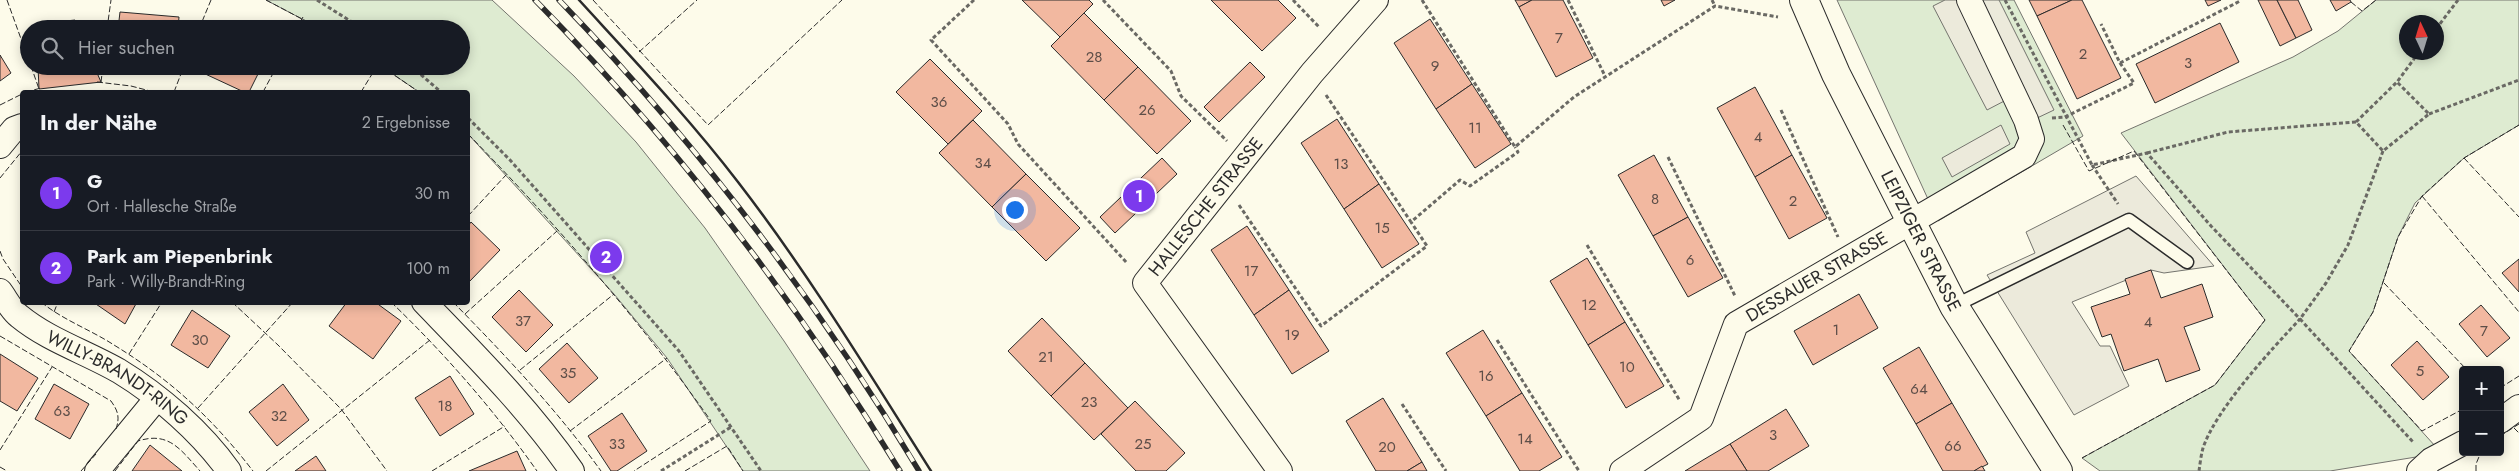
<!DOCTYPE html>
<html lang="de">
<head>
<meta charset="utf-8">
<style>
  body { margin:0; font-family:Jost,sans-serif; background:#20242c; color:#f1f3f6 }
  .controls { position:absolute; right:15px; bottom:15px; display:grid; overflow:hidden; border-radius:5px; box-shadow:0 2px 12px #0003 }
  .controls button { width:45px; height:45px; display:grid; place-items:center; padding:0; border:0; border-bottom:1px solid #363941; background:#171b24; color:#f1f3f6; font:25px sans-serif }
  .compass { position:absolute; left:2399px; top:15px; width:45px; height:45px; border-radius:50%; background:#171b24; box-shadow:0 2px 12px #0003; rotate:356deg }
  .you { position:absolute; left:1014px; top:209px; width:18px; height:18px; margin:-12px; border:4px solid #fff; border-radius:50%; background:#1a73e8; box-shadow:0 0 0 8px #1a73e833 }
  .badge { display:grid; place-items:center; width:32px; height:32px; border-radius:50%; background:#7c3aed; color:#fff; font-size:16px; font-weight:700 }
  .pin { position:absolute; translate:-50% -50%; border:2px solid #fff; box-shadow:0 1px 5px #0006 }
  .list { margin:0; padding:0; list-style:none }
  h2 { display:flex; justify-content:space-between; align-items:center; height:65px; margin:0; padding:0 20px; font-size:21px }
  h2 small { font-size:16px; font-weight:400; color:#9ea1a6 }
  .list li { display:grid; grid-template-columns:32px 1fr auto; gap:15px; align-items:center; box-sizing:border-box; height:75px; padding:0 20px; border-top:1px solid #363941 }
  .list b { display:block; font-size:19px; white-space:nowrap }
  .list p { margin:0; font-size:16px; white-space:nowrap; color:#9ea1a6 }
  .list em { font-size:16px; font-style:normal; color:#9ea1a6 }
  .icon { flex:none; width:28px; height:28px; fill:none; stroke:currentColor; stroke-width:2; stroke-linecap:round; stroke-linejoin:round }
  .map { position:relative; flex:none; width:2519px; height:471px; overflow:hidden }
  .search { position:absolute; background:#171b24; box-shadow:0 2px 12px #0003; left:20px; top:20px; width:450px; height:55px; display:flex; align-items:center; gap:12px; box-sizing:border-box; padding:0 18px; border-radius:28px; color:#9ea1a6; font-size:19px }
  .panel { position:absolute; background:#171b24; box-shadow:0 2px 12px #0003; left:20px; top:90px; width:450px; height:215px; border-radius:5px }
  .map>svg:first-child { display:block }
</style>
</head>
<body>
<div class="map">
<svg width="2519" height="471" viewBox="0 0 2519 471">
  <rect width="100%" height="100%" fill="#fdfbea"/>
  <!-- green -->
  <g fill="#deebd1" stroke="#74746e" fill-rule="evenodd">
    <polygon points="266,0 492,0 574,76 636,142 705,228 784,341 870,471 743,471 667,358 614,294 468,134 468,92 419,92 381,66 461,66 461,29 321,29"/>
    <polygon points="1837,0 2014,0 2083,136 1938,221"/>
    <path d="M 2376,0 L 2519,0 L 2519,125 L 2464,158 L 2415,203 L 2398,237 L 2373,312 L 2349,351 L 2436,447 L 2416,457 L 2330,471 L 2100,471 L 2082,458 L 2215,385 L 2265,320 L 2121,133 L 2293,57 L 2338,31 ZM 2406,22 L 2436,22 L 2436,52 L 2406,52 Z"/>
  </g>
  <!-- parking -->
  <g fill="#eceadb" stroke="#74746e">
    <polygon points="1945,0 1960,0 2010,98 1987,110 1933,6"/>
    <polygon points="1976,0 1999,0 2054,110 2035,119"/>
    <polygon points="2001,125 2010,144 1952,177 1942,158"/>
    <polygon points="2136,176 2214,266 2164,273 2151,270 2072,302 2100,346 2110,346 2129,386 2074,415 1987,275 2035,253 2026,232"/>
  </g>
  <!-- building -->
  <g fill="#f2b8a0" stroke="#2b2b2b">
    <polygon points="1022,0 1089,0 1093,4 1060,37"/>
    <polygon points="1211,0 1278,0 1296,18 1262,51"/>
    <polygon points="1515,0 1532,0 1519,7"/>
    <polygon points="1532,0 1563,0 1593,58 1556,77 1519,7"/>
    <polygon points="1661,0 1675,0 1664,6"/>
    <polygon points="2029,0 2072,0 2037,16"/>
    <polygon points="2072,0 2082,0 2121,78 2077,99 2037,16"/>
    <polygon points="2205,0 2221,0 2208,6"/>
    <polygon points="2258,0 2277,0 2296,38 2280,46"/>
    <polygon points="2277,0 2298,0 2312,30 2296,38"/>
    <polygon points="2330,0 2350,0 2351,2 2336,11"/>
    <polygon points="120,12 179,17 178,29 118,29"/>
    <polygon points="1084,13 1138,67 1104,100 1051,46"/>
    <polygon points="1430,19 1472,84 1436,109 1394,43"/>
    <polygon points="75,20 79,29 38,29 38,24"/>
    <polygon points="2220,23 2239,62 2155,103 2136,64"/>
    <polygon points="0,55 11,73 0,81"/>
    <polygon points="930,59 982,111 948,144 896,92"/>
    <polygon points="1250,62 1265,77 1219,122 1204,107"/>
    <polygon points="38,66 94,66 101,82 39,89"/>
    <polygon points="203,66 262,66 249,92 244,92 201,72"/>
    <polygon points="1138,67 1191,121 1157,154 1104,100"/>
    <polygon points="1472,84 1511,144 1475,168 1436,109"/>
    <polygon points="1755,87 1792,155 1755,177 1717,108"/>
    <polygon points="1337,119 1379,184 1344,209 1301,143"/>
    <polygon points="973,120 1026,174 992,207 939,153"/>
    <polygon points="1654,155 1688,217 1653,236 1618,175"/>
    <polygon points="1792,155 1827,218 1789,239 1755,177"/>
    <polygon points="1162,158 1177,174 1115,233 1100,217"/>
    <polygon points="1026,174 1080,228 1046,261 992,207"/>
    <polygon points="1379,184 1419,244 1382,268 1344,209"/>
    <polygon points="1688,217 1723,278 1688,297 1653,236"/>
    <polygon points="471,222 500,250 469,282 468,226"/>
    <polygon points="1247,226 1289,290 1254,315 1211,250"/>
    <polygon points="1587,258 1625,322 1588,345 1550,281"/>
    <polygon points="2519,259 2519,292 2502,273"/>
    <polygon points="2151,270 2161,298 2202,284 2213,317 2184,327 2200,370 2166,382 2158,359 2124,371 2111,334 2102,337 2091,307 2130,294 2125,279"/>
    <polygon points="519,290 553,325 526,352 492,317"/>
    <polygon points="1289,290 1329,351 1292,374 1254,315"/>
    <polygon points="1859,294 1878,328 1813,365 1794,331"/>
    <polygon points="93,302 137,302 125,324"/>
    <polygon points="347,302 375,302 401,321 373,359 329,326"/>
    <polygon points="2481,305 2510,338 2487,357 2459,324"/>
    <polygon points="192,310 230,336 208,368 171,345"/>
    <polygon points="1042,318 1085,363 1051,396 1008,351"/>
    <polygon points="1625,322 1664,386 1626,408 1588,345"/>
    <polygon points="1483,330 1522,393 1486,416 1446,353"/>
    <polygon points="2417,341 2449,377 2423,400 2391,365"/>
    <polygon points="567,343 598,378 569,403 539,369"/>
    <polygon points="1919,347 1952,403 1916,424 1883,368"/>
    <polygon points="0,354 38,378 17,411 0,401"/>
    <polygon points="1085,363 1128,408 1094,440 1051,396"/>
    <polygon points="450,376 474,414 440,436 415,398"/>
    <polygon points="54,384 89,404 70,439 35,419"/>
    <polygon points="283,384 309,420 277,446 249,412"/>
    <polygon points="1522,393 1562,457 1539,471 1520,471 1486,416"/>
    <polygon points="1383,398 1422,462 1407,471 1376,471 1346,421"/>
    <polygon points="1135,401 1185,453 1166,471 1136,471 1101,434"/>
    <polygon points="1952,403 1988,464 1974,471 1943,471 1916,424"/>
    <polygon points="1786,409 1809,446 1768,471 1747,471 1730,444"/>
    <polygon points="622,413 647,451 617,471 611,471 588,436"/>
    <polygon points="1730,444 1747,471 1685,471 1703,460"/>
    <polygon points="150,445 182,471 132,471"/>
    <polygon points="517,451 526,471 469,471"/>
    <polygon points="316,456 326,471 295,471"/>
    <polygon points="1422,462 1427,471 1407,471"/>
    <polygon points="1982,466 1985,471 1974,471"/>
  </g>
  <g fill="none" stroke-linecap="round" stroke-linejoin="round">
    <!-- service casing -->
    <g stroke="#2b2b2b" stroke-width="15">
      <polyline id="service" points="1954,306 2129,220 2187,262"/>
    </g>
    <!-- minor casing -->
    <g stroke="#2b2b2b" stroke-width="26">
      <g id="minor">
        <polyline points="0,146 14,129 22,126"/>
        <path id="s1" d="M 0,291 C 6,299 11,310 19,316 C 48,340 86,352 119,371 C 160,396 201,432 229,471"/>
        <path d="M 424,302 C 476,356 529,409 572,471"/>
        <polyline points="2500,421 2519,407"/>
        <polyline points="97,471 157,398"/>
        <path id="s2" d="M 1280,471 L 1145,283 L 1312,73 L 1376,0"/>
        <path id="s3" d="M 1622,471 L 1701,418 L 1736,324 L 2024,156 L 2032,139 L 2026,120 L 1969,0"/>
        <polyline points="2419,471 2431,460 2463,443"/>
      </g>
    </g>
    <!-- secondary casing -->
    <g stroke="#2b2b2b" stroke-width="30">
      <g id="secondary">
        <path id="s4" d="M 1804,0 L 1836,74 L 1954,306 L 2058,471"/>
      </g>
    </g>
    <!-- path -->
    <g stroke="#6a6964" stroke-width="3" stroke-dasharray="4 2.5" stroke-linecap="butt">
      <polyline points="317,0 363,29"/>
      <polyline points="974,0 931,40 1008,124 1018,144 1127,263"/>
      <polyline points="1103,0 1171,71 1181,96 1227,141"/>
      <polyline points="1293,0 1319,27"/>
      <polyline points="1422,0 1515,147 1574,97 1715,6 1778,17"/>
      <polyline points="1568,0 1605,76"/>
      <polyline points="1712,0 1715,6"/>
      <path d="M 2005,0 L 2092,165 L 2147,153 L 2211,226 L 2300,319 C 2271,350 2216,409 2203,448 C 2201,455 2200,464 2199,471"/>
      <polyline points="2436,29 2458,0"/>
      <polyline points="2120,63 2240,1"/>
      <polyline points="411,66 441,92"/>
      <polyline points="1326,95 1411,222 1460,180 1470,186 1518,152 1515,147"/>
      <polyline points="1781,110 1838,237"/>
      <polyline points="2429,114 2519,80"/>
      <polyline points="468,118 510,160 679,351 761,471"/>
      <polyline points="2052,118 2065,117 2134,83 2120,63 2101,24"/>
      <polyline points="2356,122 2397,82 2419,52"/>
      <polyline points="2383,151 2348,245 2326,283 2300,319 2413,442"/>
      <polyline points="2147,153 2228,132 2356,122 2383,151 2429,114 2397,82"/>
      <polyline points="1668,157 1735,296"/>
      <polyline points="2092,165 2118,204"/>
      <polyline points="1239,205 1321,326 1427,246 1411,222"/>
      <polyline points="1587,245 1680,401"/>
      <polyline points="1497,340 1579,471"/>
      <polyline points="1402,404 1446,471"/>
      <polyline points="661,471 731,427"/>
    </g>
    <!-- service -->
    <use href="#service" stroke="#fdfbea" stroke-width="12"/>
    <!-- minor -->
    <use href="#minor" stroke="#fdfbea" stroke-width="24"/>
    <!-- secondary -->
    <use href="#secondary" stroke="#fdfbea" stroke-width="28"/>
    <!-- rail casing -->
    <g stroke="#2b2b2b" stroke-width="5.5">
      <g id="rail">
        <path d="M 535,0 C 675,142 796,300 900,471"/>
        <path d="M 559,0 C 697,143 817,300 919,471"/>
      </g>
    </g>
    <!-- rail -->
    <use href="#rail" stroke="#fdfbea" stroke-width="4" stroke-dasharray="11" stroke-linecap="butt"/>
    <!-- fence -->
    <g stroke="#2b2b2b" stroke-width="1" stroke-dasharray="6 2.5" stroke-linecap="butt">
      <polyline points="7,0 29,61"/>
      <polyline points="266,0 321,29"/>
      <polyline points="593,0 708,125 842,0"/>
      <polyline points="2351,2 2362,11 2376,0"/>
      <polyline points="107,29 111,0"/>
      <polyline points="199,29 211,0"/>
      <polyline points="296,29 303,17"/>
      <polyline points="639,52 697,0"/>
      <polyline points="31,66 39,89"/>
      <polyline points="381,66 419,92"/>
      <polyline points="97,82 131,86 154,92"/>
      <polyline points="101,82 103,66"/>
      <polyline points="26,92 41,88"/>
      <polyline points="174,92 184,66"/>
      <polyline points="263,92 277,66"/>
      <polyline points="361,92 377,66"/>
      <polyline points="0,105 22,94"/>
      <polyline points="2063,125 2089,171 2134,151 2265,320 2215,385 2082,458"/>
      <path d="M 468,134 C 555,223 639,319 711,421 L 634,471"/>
      <polyline points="2464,158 2519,217"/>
      <polyline points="0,178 22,151"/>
      <polyline points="2422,196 2519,312"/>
      <polyline points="468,216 506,175"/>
      <polyline points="0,251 3,259 22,287"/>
      <polyline points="2384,283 2467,370"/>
      <path d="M 41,302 C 63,320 91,330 114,345 C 171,380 212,418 253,471"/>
      <polyline points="232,302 278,345 341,409 387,471"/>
      <path d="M 391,302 C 445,354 494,410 537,471"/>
      <path d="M 453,302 C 506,356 557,410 601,471"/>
      <polyline points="54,312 58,302"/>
      <polyline points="465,314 557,231"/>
      <path d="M 0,336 L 111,401 C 118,411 120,417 116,429"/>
      <polyline points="129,354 162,302"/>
      <polyline points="520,370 614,294"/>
      <polyline points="2500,388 2519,376"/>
      <polyline points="198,408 293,302"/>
      <polyline points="2463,409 2422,431 2349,351 2373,312 2398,237 2422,196 2464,158 2519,125"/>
      <polyline points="2514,428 2519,433"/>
      <polyline points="570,431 667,358"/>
      <polyline points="2500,436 2519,424"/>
      <polyline points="0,450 52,367"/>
      <polyline points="0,467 7,471"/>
      <polyline points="81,471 96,454"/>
      <path d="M 115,471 L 138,441 C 169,431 181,450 200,471"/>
      <polyline points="266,471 430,340"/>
      <polyline points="432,471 505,426"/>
      <polyline points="685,471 727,446 743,471"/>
      <polyline points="2476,471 2476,464 2481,452"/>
    </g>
    <!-- wall -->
    <path stroke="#2b2b2b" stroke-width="2.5" d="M 579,0 C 633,59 689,118 738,182 C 809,274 869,373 931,471"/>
  </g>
  <g text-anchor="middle" stroke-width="4" stroke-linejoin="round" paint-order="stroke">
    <!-- number labels -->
    <g font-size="15" fill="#5d4e48">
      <text x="1559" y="43">7</text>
      <text x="2083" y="59">2</text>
      <text x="1094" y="62">28</text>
      <text x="2188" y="68">3</text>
      <text x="1435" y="71">9</text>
      <text x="939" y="107">36</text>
      <text x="1147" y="115">26</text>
      <text x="1475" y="133">11</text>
      <text x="1758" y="142">4</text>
      <text x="983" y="168">34</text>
      <text x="1341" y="169">13</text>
      <text x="1655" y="204">8</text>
      <text x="1793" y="206">2</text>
      <text x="1382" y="233">15</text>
      <text x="1690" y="265">6</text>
      <text x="1251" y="276">17</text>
      <text x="1589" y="310">12</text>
      <text x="523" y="326">37</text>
      <text x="2148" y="327">4</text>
      <text x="1836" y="335">1</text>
      <text x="2484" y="336">7</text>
      <text x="1292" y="340">19</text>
      <text x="200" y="345">30</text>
      <text x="1046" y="362">21</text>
      <text x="1627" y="372">10</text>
      <text x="2420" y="376">5</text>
      <text x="568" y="378">35</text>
      <text x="1486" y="381">16</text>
      <text x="1919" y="394">64</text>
      <text x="1089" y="407">23</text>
      <text x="445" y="411">18</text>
      <text x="62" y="416">63</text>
      <text x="279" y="421">32</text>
      <text x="1773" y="440">3</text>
      <text x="1525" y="444">14</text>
      <text x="617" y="449">33</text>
      <text x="1143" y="449">25</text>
      <text x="1953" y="451">66</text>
      <text x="1387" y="452">20</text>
    </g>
    <!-- street labels -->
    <g font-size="18" fill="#2b2b2b" stroke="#fdfbea">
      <text dy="6" stroke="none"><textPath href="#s2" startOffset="329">HALLESCHE STRASSE</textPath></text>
      <text dy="6" stroke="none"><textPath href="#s4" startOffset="268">LEIPZIGER STRASSE</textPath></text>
      <text dy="6" stroke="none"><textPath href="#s3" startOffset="289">DESSAUER STRASSE</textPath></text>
      <text dy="6" stroke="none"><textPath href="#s1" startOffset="148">WILLY-BRANDT-RING</textPath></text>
    </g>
  </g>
</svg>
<div class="controls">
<button>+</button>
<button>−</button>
</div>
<svg class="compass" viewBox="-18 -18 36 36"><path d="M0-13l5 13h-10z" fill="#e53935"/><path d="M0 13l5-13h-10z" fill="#9ea1a6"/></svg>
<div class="you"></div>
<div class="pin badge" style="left:1139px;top:196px">1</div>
<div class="pin badge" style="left:606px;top:257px">2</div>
<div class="search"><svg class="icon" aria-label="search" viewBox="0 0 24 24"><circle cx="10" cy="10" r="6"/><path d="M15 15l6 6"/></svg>Hier suchen</div>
<section class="panel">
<h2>In der Nähe<small>2 Ergebnisse</small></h2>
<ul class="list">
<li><span class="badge">1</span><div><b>G</b><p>Ort · Hallesche Straße</p></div><em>30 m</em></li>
<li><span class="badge">2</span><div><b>Park am Piepenbrink</b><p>Park · Willy-Brandt-Ring</p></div><em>100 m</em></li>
</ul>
</section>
</div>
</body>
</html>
